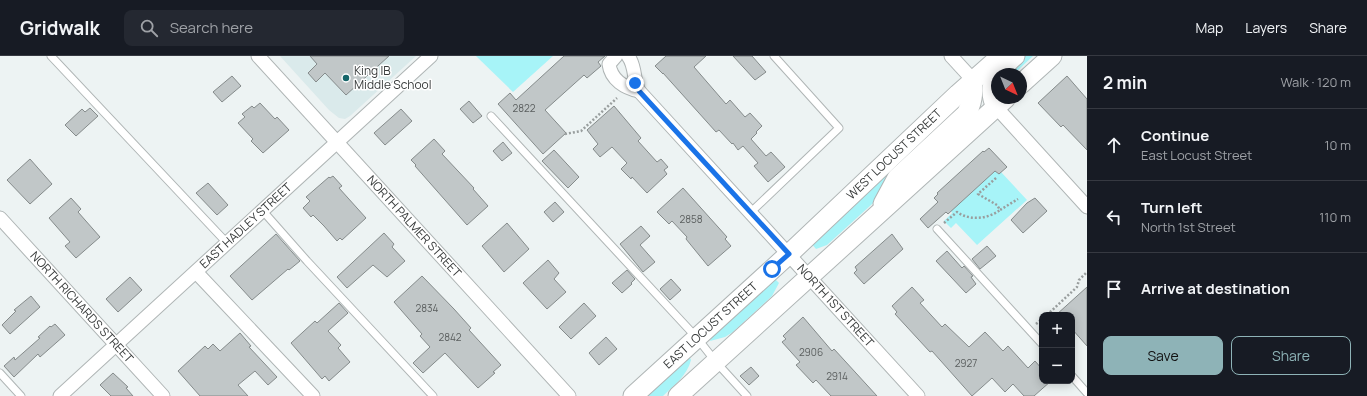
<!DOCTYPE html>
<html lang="en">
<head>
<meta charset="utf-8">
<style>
  body { margin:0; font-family:Manrope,sans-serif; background:#242831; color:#f1f3f6 }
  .controls { position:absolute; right:12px; bottom:12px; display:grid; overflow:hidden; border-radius:8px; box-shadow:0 2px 10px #0003 }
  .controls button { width:36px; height:36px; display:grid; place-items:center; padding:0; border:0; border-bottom:1px solid #363941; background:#171b24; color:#f1f3f6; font:20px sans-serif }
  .compass { position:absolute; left:991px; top:12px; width:36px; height:36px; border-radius:50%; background:#171b24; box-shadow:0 2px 10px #0003; rotate:137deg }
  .stop { position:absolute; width:12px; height:12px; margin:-9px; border:3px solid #1a73e8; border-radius:50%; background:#fff }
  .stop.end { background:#1a73e8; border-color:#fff; box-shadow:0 1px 4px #0008 }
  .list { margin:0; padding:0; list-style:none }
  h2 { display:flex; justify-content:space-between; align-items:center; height:52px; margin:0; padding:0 16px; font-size:17px }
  h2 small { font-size:13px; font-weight:400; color:#9ea1a6 }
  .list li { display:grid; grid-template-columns:26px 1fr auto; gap:12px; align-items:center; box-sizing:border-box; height:72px; padding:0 16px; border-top:1px solid #363941 }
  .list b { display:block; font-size:15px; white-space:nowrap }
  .list p { margin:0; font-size:13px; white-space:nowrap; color:#9ea1a6 }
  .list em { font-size:13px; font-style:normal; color:#9ea1a6 }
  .actions { display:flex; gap:8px; padding:12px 16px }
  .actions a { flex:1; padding:9px 0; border:1px solid #8eb3b7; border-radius:8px; text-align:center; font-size:14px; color:#8eb3b7 }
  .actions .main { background:#8eb3b7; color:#111 }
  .icon { flex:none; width:22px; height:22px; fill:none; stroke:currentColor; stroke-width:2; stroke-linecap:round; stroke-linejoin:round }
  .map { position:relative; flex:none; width:1087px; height:340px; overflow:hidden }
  header { display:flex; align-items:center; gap:24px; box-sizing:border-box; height:56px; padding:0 20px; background:#171b24; border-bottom:1px solid #363941 }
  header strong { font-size:19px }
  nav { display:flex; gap:22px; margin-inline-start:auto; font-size:14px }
  .search { width:280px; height:36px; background:#242831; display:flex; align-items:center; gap:10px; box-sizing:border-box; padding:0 14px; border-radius:8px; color:#9ea1a6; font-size:15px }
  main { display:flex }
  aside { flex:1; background:#171b24 }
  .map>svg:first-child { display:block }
</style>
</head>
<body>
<header>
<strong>Gridwalk</strong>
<div class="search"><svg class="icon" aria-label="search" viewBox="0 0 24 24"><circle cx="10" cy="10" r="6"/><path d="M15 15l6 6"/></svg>Search here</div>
<nav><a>Map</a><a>Layers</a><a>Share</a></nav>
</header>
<main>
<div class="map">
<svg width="1087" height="340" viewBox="0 0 1087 340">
  <rect width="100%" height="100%" fill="#edf3f3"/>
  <!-- built -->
  <polygon fill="#daeaeb" points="280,0 416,0 350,60 345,63 339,62 329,54"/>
  <!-- green -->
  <g fill="#a7f4f8">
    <polygon points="476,0 553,0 513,36"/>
    <polygon points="1021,0 1033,0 1014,18 1002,18"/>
    <polygon points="961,48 964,53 882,139 827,189 816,193 811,187"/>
    <polygon points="995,115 999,118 1001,116 1027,144 977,189 956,167 951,172 944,165 952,157 951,155"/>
    <polygon points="774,222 779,227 772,240 733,276 725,281 710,285 714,275"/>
    <path d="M 690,302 L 691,304 C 687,320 674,329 663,340 L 639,340 L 680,305 Z"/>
  </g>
  <!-- building -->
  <g fill="#c1c7c8" stroke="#858b8b">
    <polygon points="310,0 389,0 346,39 325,17 316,26 308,17 317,8"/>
    <polygon points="564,0 605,0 598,6 601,10 587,22 584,19 545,54 566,77 543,98 498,48 510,37 516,44"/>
    <polygon points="666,0 706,0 694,11 726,48 730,44 745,61 750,57 762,70 756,76 757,77 751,83 766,100 771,96 785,111 768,126 754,110 758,107 743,90 738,94 733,87 732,88 719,74 716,76 663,17 663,18 655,10"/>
    <polygon points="733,0 752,0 766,16 755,24"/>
    <polygon points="232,20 241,30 222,46 213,36"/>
    <polygon points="1067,20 1087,43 1087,94 1063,69 1061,71 1038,47"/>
    <polygon points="469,45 482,60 473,67 460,53"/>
    <polygon points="260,47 275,63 277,61 289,74 263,97 251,85 253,83 238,67 245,61 242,58 252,50 254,52"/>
    <polygon points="614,50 641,82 638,85 657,106 661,103 668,111 664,114 667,118 647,137 632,121 631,123 621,113 627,107 612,91 600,101 593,93 598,88 587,74"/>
    <polygon points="90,52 98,60 76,80 65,69 82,53 85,56"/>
    <polygon points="401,53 412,65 385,89 374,77"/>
    <polygon points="434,83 445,95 442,98 474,132 473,133 488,150 467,169 415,110 416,109 411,104"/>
    <polygon points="503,86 512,97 502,105 493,95"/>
    <polygon points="989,92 1007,111 999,118 995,115 948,158 946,156 928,172 920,163 938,146 934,142 938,138 937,137 983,95 984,96"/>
    <polygon points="554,94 579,121 568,132 542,105"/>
    <polygon points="30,103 52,128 30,148 7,124"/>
    <polygon points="333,120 342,130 339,132 366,162 342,184 340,182 337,185 324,170 313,159 311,161 303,152 310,145 306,141 329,121 330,122"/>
    <polygon points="208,127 228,149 217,159 196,137"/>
    <polygon points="683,132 727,181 725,183 731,190 708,210 686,183 687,181 672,165 669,168 657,156"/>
    <polygon points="71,142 81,153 78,156 100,181 76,202 65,190 70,186 49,162"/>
    <polygon points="1035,142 1047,155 1023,177 1011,164 1027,147"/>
    <polygon points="555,146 564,156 553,166 544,156"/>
    <polygon points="507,167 529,193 504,216 482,190"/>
    <polygon points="641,170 650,180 640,189 655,206 643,216 620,188"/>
    <polygon points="384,177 394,188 392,191 405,205 387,221 373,209 347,232 337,221"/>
    <polygon points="276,178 300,205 289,214 288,213 252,244 230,220"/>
    <polygon points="892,178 903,193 864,228 854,217 857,214 855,211"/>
    <polygon points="987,190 996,200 980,213 972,203"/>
    <polygon points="947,195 962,212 964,210 973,220 971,221 976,228 966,237 936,205"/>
    <polygon points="548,204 559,217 554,223 566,236 547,253 523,227"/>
    <polygon points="627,214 635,223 631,227 632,228 622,237 612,227"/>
    <polygon points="422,220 454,253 471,272 469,274 501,309 493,316 495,317 478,332 445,297 423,317 413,307 430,291 420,280 422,278 394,246"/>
    <polygon points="130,221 142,234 118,256 106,243"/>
    <polygon points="671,223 681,234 670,244 660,233"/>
    <polygon points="912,231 924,244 920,247 942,271 945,268 969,291 985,276 1003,295 1008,290 1028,312 1035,305 1042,313 1042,325 1051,325 1034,340 1024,340 1013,328 1005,336 992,322 972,340 932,295 930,296 895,258 897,256 892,250"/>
    <polygon points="1087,231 1087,290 1072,273 1072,259 1056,259"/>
    <polygon points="31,240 40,251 10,278 2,269 16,255 14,254"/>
    <polygon points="339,247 348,257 328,275 341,289 338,292 350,306 329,325 325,320 322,323 291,287 315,265 317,267"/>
    <polygon points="584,247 596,260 571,283 559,271"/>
    <polygon points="803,261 832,295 834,293 877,340 831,340 816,324 813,327 796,309 800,306 782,286 786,283 783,280"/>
    <polygon points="55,268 65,279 40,301 38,298 14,321 4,310 14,301 15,304 40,282 38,281 50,270 51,271"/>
    <polygon points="240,277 251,290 249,291 277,321 268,329 255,315 238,329 248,340 200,340 178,315 205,290 208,293 213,288 220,295"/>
    <polygon points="606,281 617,293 599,309 589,297"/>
    <polygon points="751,311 759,320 749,329 740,320"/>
    <polygon points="113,317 128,331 126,332 133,340 111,340 100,329"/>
  </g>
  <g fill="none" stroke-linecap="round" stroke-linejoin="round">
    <!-- service casing -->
    <g stroke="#afb5b5" stroke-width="9">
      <g id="service">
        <polyline points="51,0 227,187"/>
        <polyline points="491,60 697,282 716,306 747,340"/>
        <polyline points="262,154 307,205 433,340"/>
        <polyline points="750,157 839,72 774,0"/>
        <polyline points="937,173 1042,288"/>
        <polyline points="0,317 21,340"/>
        <polyline points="1072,320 1087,337"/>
      </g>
    </g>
    <!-- minor casing -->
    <g stroke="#afb5b5" stroke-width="15">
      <g id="minor">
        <path id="s1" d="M 258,0 L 569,340"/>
        <path d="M 616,0 L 609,8 C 611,24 625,32 639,35"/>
        <path id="s2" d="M 628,0 C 636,10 633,24 639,35 L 918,340"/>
        <polyline points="951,0 973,24"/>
        <polyline points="996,51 1087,151"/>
        <path id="s3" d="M 0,162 L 163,340"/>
        <polyline points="196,216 313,340"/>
        <path id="s4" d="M 60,340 L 431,0"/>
      </g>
    </g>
    <!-- secondary casing -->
    <g stroke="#afb5b5" stroke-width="21">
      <g id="secondary">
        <polyline points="1021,28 1052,0"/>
        <path d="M 996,51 C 985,28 998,14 1015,0"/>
        <path d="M 883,148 L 897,122 L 966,58 C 973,47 973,37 973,24"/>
        <path id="s5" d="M 633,340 L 789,198 L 958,38 L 1001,0"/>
        <polyline points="678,340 1006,42"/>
      </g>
    </g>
    <!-- path -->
    <g stroke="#999e9e" stroke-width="2.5" stroke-dasharray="2 2" stroke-linecap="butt">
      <polyline points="565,78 581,75 617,42"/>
      <polyline points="996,122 978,138 997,149 1000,154 1018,143"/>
      <path d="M 944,167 L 957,156 C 970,165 988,163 1000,154"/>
      <polyline points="1047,259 1077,231 1079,224 1087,216"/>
      <polyline points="1036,268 1042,263"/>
    </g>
    <!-- service -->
    <use href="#service" stroke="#fff" stroke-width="7"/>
    <!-- minor -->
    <use href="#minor" stroke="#fff" stroke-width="13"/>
    <!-- secondary -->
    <use href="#secondary" stroke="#fff" stroke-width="19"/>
  </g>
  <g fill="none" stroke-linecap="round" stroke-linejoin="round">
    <!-- route -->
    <polyline stroke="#1a73e8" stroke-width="5" points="635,27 639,35 789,198 772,213"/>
  </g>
  <!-- markers -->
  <circle fill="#166569" stroke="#fff" stroke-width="1.5" cx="346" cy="22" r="4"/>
  <g text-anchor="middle" stroke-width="3" stroke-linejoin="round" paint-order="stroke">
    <!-- number labels -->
    <g font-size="10" fill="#5a5e5e">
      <text x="524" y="56">2822</text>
      <text x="691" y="167">2858</text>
      <text x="427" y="256">2834</text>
      <text x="450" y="285">2842</text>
      <text x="811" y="300">2906</text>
      <text x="966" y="311">2927</text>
      <text x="837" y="324">2914</text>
    </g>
    <!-- poi labels -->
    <g font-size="12" fill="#383b3b" stroke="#fff" text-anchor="start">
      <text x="354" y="19">King IB<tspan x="354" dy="14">Middle School</tspan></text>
    </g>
    <!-- street labels -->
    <g font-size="12" fill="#383b3b" stroke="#fff">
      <text dy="4" stroke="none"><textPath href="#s5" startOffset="356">WEST LOCUST STREET</textPath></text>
      <text dy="4" stroke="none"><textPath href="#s4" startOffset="252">EAST HADLEY STREET</textPath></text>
      <text dy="4" stroke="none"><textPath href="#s1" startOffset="231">NORTH PALMER STREET</textPath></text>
      <text dy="4" stroke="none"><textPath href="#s2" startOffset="328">NORTH 1ST STREET</textPath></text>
      <text dy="4" stroke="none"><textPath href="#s3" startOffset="121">NORTH RICHARDS STREET</textPath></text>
      <text dy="4" stroke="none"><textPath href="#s5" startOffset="105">EAST LOCUST STREET</textPath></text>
    </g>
  </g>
</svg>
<div class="controls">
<button>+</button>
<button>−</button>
</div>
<svg class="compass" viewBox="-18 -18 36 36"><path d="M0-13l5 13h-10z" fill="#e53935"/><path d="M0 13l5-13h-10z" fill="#9ea1a6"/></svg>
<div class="stop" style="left:772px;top:213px"></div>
<div class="stop end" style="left:635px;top:27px"></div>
</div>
<aside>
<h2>2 min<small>Walk · 120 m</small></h2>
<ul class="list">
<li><svg class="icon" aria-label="ahead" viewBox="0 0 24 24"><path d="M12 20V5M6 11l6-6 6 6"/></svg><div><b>Continue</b><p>East Locust Street</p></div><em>10 m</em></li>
<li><svg class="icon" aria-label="left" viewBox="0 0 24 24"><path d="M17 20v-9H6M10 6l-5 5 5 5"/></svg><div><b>Turn left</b><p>North 1st Street</p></div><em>110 m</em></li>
<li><svg class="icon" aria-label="arrive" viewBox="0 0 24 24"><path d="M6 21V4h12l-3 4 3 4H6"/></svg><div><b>Arrive at destination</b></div></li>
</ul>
<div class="actions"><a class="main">Save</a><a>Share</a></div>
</aside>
</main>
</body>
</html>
